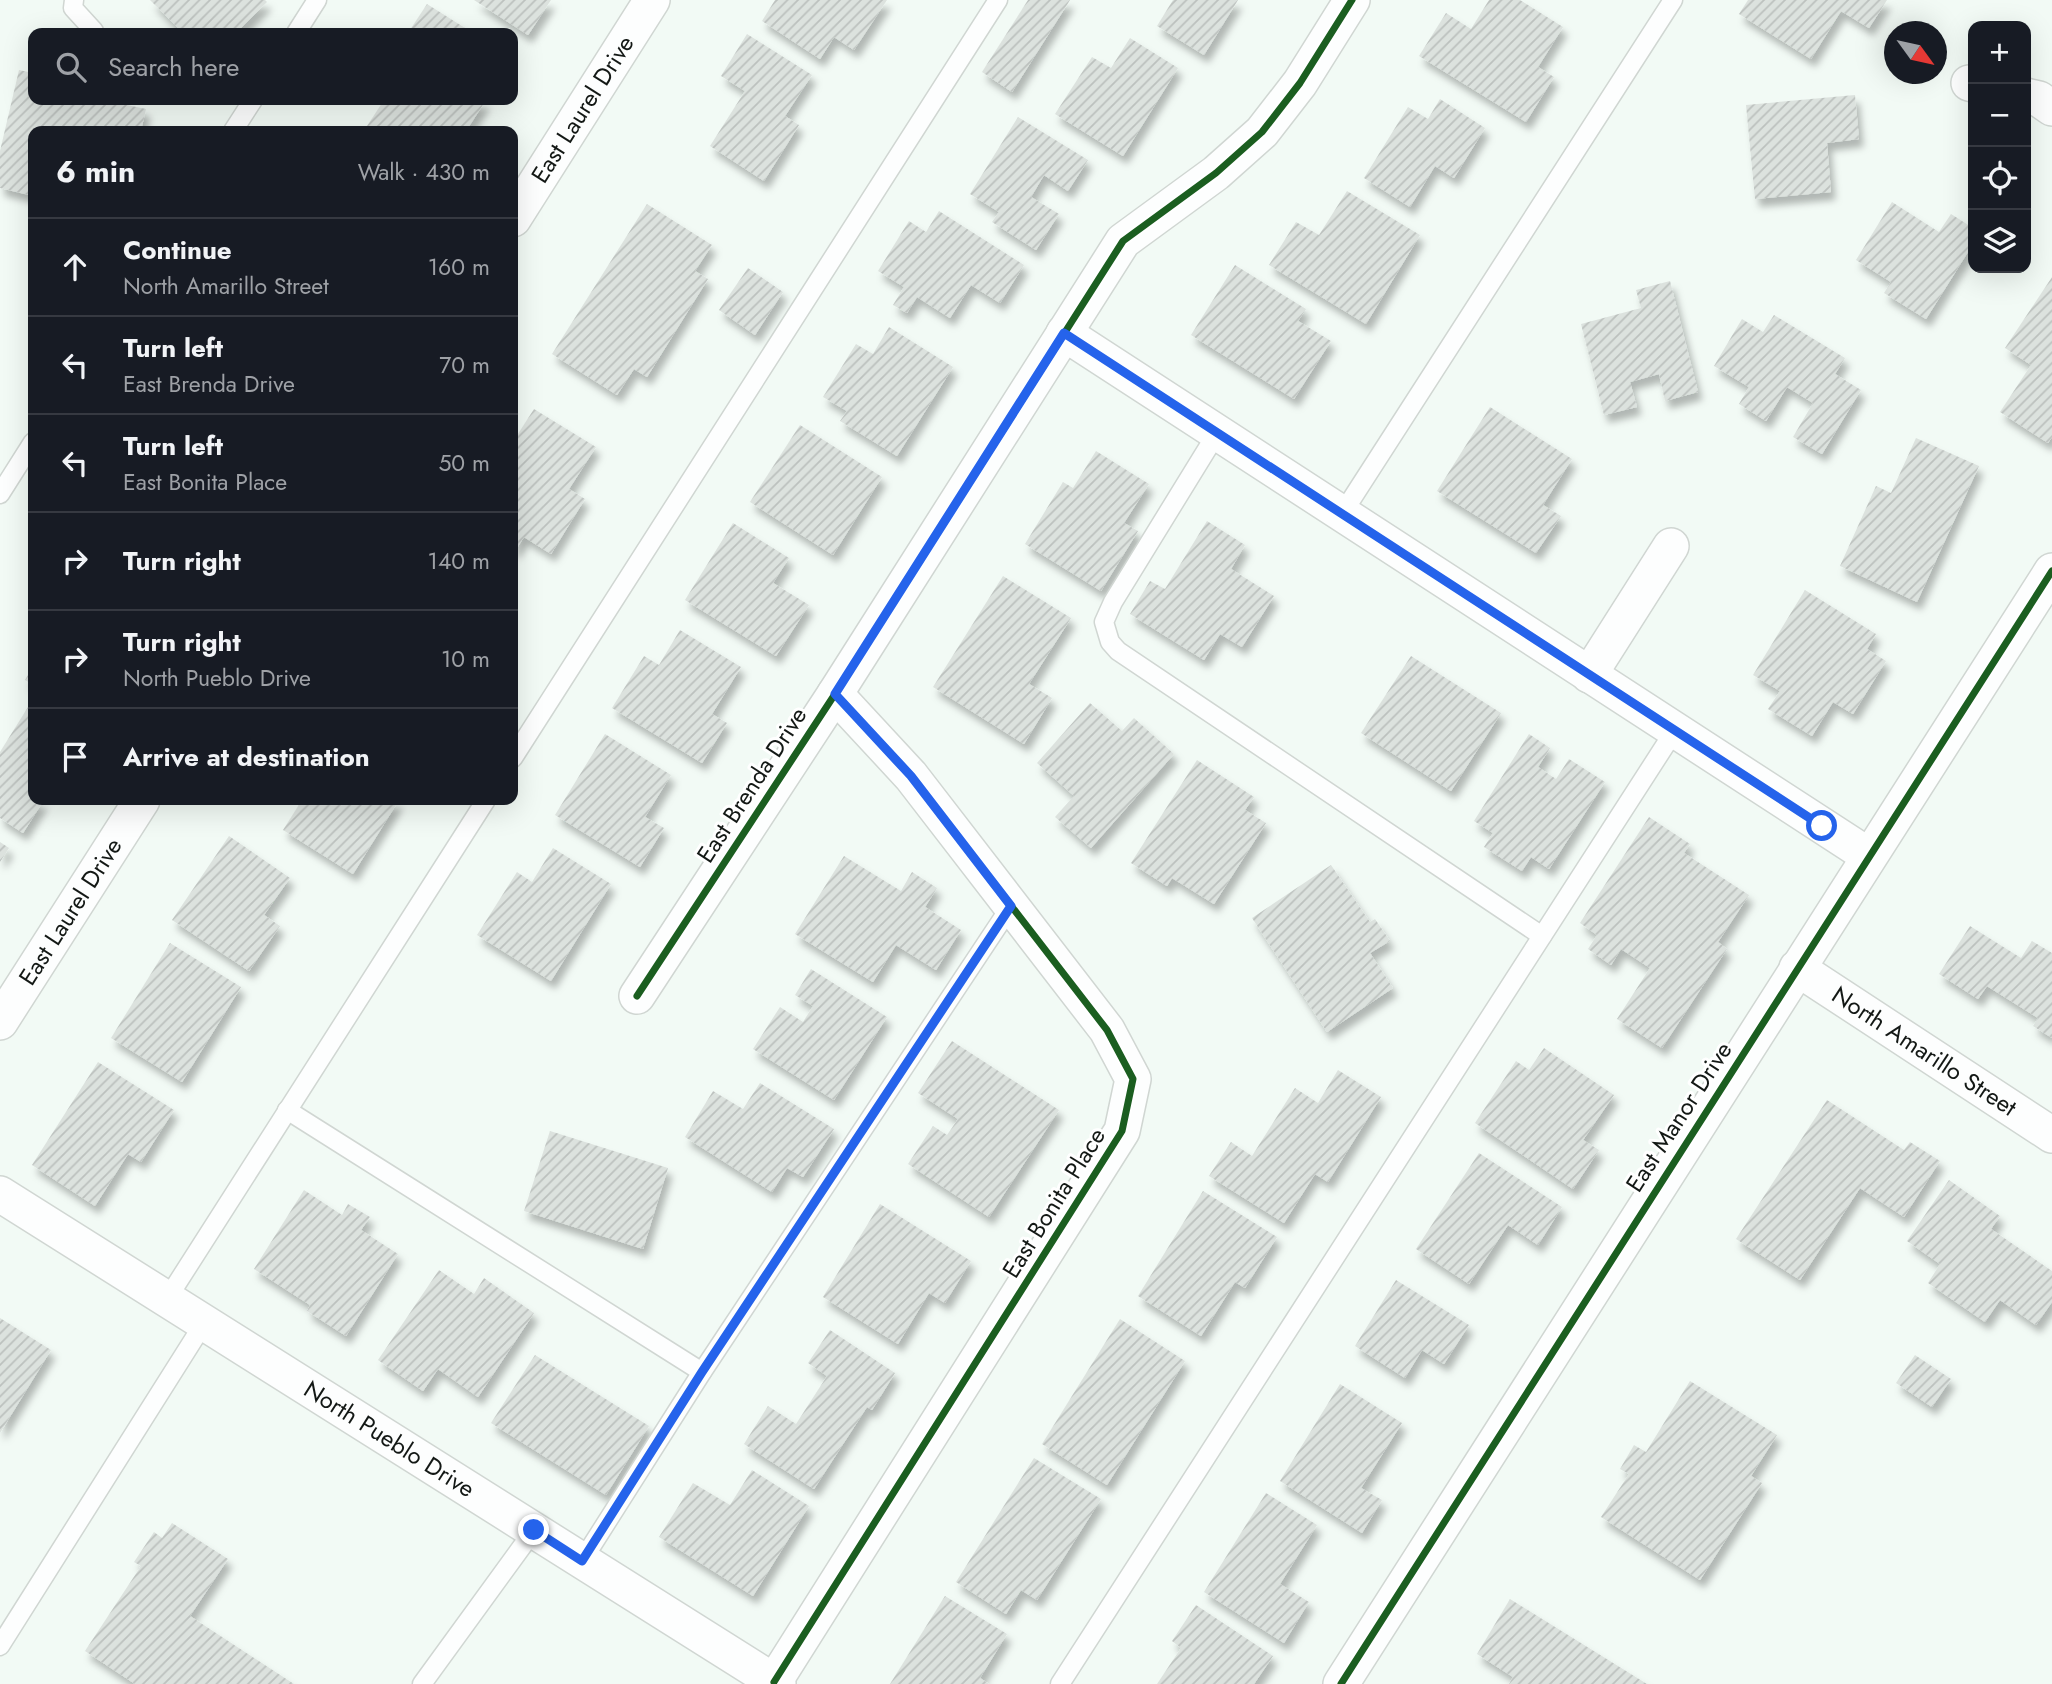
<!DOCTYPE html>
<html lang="en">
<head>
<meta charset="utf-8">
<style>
  body { margin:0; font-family:Jost,sans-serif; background:#20242c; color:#f1f3f6 }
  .controls { position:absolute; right:21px; top:21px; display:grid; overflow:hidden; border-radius:14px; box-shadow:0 7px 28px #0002 }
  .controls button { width:63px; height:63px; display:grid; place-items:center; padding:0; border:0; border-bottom:2px solid #363941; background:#171b24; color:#f1f3f6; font:35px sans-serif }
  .compass { position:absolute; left:1884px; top:21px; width:63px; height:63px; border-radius:50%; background:#171b24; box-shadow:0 7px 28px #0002; rotate:123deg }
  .stop { position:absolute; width:21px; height:21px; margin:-16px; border:5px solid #2563eb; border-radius:50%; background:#fff }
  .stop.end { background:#2563eb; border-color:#fff; box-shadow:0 2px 7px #0008 }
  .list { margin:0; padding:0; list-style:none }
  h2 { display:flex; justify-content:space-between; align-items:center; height:91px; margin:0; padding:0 28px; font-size:30px }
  h2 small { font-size:23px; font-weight:400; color:#9ea1a6 }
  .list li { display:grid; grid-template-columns:46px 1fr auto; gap:21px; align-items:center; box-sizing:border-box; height:98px; padding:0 28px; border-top:2px solid #363941 }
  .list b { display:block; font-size:26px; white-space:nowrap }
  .list p { margin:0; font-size:23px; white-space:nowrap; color:#9ea1a6 }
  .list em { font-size:23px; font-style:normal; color:#9ea1a6 }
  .icon { flex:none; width:38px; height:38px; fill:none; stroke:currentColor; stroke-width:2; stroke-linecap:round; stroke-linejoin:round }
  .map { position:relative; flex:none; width:2052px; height:1684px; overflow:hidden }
  .search { position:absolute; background:#171b24; box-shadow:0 7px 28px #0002; left:28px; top:28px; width:490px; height:77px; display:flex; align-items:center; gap:18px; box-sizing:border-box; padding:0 24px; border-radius:14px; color:#9ea1a6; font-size:26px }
  .panel { position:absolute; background:#171b24; box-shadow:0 7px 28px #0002; left:28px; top:126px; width:490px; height:679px; border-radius:14px }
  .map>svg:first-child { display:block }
</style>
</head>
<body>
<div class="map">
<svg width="2052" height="1684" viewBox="0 0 2052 1684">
  <defs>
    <pattern id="building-hatch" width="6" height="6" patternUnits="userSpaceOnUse" patternTransform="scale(1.75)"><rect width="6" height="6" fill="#dce2de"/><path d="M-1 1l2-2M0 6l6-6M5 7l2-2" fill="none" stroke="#bcc1be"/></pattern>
    <filter id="shadow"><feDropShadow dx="4.5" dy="8" stdDeviation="3.5" flood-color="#0004"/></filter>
  </defs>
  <rect width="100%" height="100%" fill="#f2faf5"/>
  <!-- building -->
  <g fill="url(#building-hatch)" filter="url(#shadow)">
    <polygon points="150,0 265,0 267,2 236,33 218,33 214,28 209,33 183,33"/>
    <polygon points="474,0 551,0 528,35"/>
    <polygon points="775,0 887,0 854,50 834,37 820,59 762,21"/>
    <polygon points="1028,0 1070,0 1012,92 982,72"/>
    <polygon points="1173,0 1238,0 1204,55 1157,26"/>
    <polygon points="1489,0 1520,0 1563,27 1538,67 1554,77 1526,122 1419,56 1446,13 1471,29"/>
    <polygon points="1748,0 1887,0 1869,28 1841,11 1811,59 1739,14"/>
    <polygon points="427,4 473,33 408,33"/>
    <polygon points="747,34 812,75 785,116 799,125 764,181 710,146 745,91 721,76"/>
    <polygon points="1130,38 1178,68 1123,156 1055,114 1092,57 1111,68"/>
    <polygon points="19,70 33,73 33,100 103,100 146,109 141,131 33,131 33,196 0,188 0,151"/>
    <polygon points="1855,95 1859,139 1827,143 1831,192 1755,199 1746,105"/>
    <polygon points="1440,99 1485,128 1454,178 1435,166 1410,207 1364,178 1408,107 1428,119"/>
    <polygon points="384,100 486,100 466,131 375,131 367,126"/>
    <polygon points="1018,117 1088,160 1068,191 1044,175 1031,197 1059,214 1036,250 992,222 999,212 970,194"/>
    <polygon points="1347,191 1420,235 1366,324 1269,265 1296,222 1319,235"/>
    <polygon points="1892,202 1939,232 1951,214 1973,228 1973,244 1926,319 1884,293 1891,282 1856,260"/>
    <polygon points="647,204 712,245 695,271 708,279 647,377 634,369 617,395 552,354"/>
    <polygon points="939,211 1024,265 1000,303 971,285 950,318 917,297 907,313 893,305 904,287 878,271 909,221 926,232"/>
    <polygon points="1235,265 1306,309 1298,321 1331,341 1294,399 1191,335"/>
    <polygon points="748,268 783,292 755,335 719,310"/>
    <polygon points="2052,277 2052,437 2048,443 2000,412 2031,365 2005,348"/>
    <polygon points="1670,281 1698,392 1665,401 1659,374 1630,382 1637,407 1604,415 1581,324 1641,308 1636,290"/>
    <polygon points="1774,315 1845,358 1835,374 1861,390 1822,454 1793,437 1813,403 1787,387 1766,421 1739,404 1749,387 1714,366 1742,319 1763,332"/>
    <polygon points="889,327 953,367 897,456 840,421 847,411 823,397 856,344 873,354"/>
    <polygon points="1490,407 1572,459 1543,505 1561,516 1536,553 1437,491"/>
    <polygon points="534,409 596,447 569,489 585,499 551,554 524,537 515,551 513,550 513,435 516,437"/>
    <polygon points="800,425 882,477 833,555 750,502"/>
    <polygon points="1916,438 1979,466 1917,602 1840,566 1876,486 1891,493"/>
    <polygon points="1096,451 1149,484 1124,523 1138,531 1101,591 1025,544 1063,482 1073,488"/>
    <polygon points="1207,521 1245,545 1231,569 1274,596 1242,647 1220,634 1204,660 1130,614 1150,581 1165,589"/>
    <polygon points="733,523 789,558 773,583 809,605 776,656 685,600"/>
    <polygon points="1003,576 1071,618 1029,684 1052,698 1024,744 933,687"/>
    <polygon points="1805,590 1876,634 1867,649 1886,661 1853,714 1833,702 1812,736 1768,709 1780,691 1753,675"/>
    <polygon points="680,630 741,667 712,714 727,723 702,763 612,708 644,656 659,665"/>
    <polygon points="1411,656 1501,713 1451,791 1361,733"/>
    <polygon points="33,667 33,685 25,680"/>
    <polygon points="33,699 33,800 44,800 23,833 0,818 0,752"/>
    <polygon points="1090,703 1122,731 1134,718 1174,754 1091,848 1055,817 1074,796 1037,763"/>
    <polygon points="605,734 671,775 645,817 664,828 640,867 555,815"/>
    <polygon points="1529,734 1550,748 1538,767 1556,779 1569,759 1605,782 1549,869 1531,857 1522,871 1484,847 1493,833 1474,821"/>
    <polygon points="1197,760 1254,797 1245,810 1266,823 1214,904 1172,878 1167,886 1131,863"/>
    <polygon points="302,800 399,800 353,874 283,830"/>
    <polygon points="1649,817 1690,844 1684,853 1749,895 1718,942 1727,949 1662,1048 1617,1019 1650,968 1621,949 1611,965 1588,949 1597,935 1580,923"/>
    <polygon points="229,836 290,878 264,915 280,926 249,971 172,920"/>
    <polygon points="0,842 9,848 0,862"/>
    <polygon points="553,848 611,884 551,981 477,935 517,872 532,882"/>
    <polygon points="844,856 901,891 912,872 937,888 925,907 961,930 936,970 896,945 873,982 795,934"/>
    <polygon points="1331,865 1370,922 1375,919 1390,941 1370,953 1393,988 1327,1032 1252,918"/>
    <polygon points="1970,926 2021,958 2032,941 2052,953 2052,1038 2033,1026 2038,1018 1987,986 1978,999 1939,974"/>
    <polygon points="170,943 241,987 182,1082 111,1038"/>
    <polygon points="811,969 887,1017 834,1100 753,1049 780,1007 803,1022 813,1006 795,995"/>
    <polygon points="952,1041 1059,1110 989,1217 908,1164 933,1126 947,1135 958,1119 918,1093"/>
    <polygon points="1544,1048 1614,1095 1583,1140 1599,1150 1573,1189 1475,1123 1516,1061 1529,1070"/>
    <polygon points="98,1062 174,1110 141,1162 128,1154 95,1206 32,1165"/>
    <polygon points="1338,1070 1381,1097 1328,1182 1315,1174 1284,1223 1209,1176 1231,1142 1252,1156 1295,1088 1318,1103"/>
    <polygon points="760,1083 834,1129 803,1177 787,1168 772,1192 685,1137 713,1091 743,1109"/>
    <polygon points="1827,1100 1904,1150 1910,1142 1940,1161 1904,1217 1860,1188 1800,1280 1736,1239"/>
    <polygon points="550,1131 668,1168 643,1249 524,1211"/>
    <polygon points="1479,1153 1562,1207 1538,1245 1508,1225 1469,1284 1416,1249"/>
    <polygon points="1949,1180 2000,1216 1991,1229 2052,1271 2052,1302 2036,1325 2000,1300 1985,1322 1928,1283 1940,1264 1907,1241"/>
    <polygon points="304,1190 342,1215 348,1204 370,1217 361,1230 398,1254 346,1336 307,1311 310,1305 254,1269"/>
    <polygon points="1203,1191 1277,1237 1245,1288 1235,1282 1201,1336 1138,1296"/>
    <polygon points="880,1204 971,1261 945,1303 929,1293 898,1344 823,1297"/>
    <polygon points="439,1270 474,1294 484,1278 534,1313 478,1397 438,1369 423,1391 378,1360"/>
    <polygon points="1396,1280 1469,1325 1444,1364 1422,1350 1405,1378 1355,1346"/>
    <polygon points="0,1318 51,1350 0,1433"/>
    <polygon points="1120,1319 1185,1361 1107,1485 1042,1444"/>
    <polygon points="830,1330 895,1373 872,1410 867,1407 814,1489 744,1444 768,1406 796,1424 827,1376 808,1363"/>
    <polygon points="535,1355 649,1426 606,1495 491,1423"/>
    <polygon points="1915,1355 1951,1379 1932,1407 1896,1383"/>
    <polygon points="1690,1381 1777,1435 1751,1476 1762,1483 1700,1580 1601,1517 1629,1474 1620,1469 1634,1445 1646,1452"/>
    <polygon points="1340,1384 1402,1423 1361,1488 1382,1500 1362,1533 1280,1481"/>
    <polygon points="1034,1458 1101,1499 1037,1600 1021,1590 1006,1614 956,1582"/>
    <polygon points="752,1470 809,1506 753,1596 659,1537 693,1483 730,1505"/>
    <polygon points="1266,1493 1317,1525 1280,1584 1309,1602 1284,1643 1204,1592"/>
    <polygon points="172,1523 228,1559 190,1616 294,1684 135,1684 85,1651 141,1566 134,1562 154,1532 162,1538"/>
    <polygon points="945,1596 1007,1634 980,1678 989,1684 890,1684"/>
    <polygon points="1510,1599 1647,1684 1509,1684 1513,1677 1477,1654"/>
    <polygon points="1196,1605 1273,1656 1254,1684 1157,1684 1181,1648 1172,1641"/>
  </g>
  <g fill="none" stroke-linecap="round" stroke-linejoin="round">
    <!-- lane casing -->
    <g stroke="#d0d6d2" stroke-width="21">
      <g id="lane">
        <polyline points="74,0 73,8 94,31"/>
        <polyline points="296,33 317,0"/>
        <polyline points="233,131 253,100"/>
        <polyline points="1217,433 1113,602 1104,622 1110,642 1118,651 1542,936"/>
        <polyline points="0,494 33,442"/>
        <polyline points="1342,514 1673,0"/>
        <polyline points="513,758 998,0"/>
        <polyline points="287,1110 702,1372"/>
        <polyline points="167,1299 486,800"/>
        <polyline points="582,1561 702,1372 1011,906"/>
        <polyline points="0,1646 204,1323"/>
        <polyline points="422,1684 534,1530"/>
        <polyline points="1060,1684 1675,730"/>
      </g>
    </g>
    <!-- street casing -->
    <g stroke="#d0d6d2" stroke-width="38">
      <g id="street">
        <polyline points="1969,83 1973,84"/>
        <polyline points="2026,96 2039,99 2052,108"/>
        <path id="s1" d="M 513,219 L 652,0"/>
        <polyline points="1064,333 1869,856"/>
        <polyline points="1589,675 1671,546"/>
        <path id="s2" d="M 1797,968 L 2052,1135"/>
        <polyline points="637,996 835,694 1123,241 1216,173 1262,132 1300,83 1352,0"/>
        <path id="s3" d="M 0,1022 L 142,800"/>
        <path id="s4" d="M 0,1194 L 778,1684"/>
        <polyline points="774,1682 1122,1131 1133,1079 1107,1030 911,776 835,694"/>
        <polyline points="1341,1684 2052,571"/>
      </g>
    </g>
    <!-- lane -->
    <use href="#lane" stroke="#fdfefe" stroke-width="18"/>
    <!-- street -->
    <use href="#street" stroke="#fdfefe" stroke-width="35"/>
    <!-- cycleway casing -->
    <g stroke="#fff" stroke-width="11">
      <g id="cycleway">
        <polyline points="637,996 835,694 1123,241 1216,173 1262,132 1300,83 1352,0"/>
        <polyline points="774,1682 1122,1131 1133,1079 1107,1030 911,776 835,694"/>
        <polyline points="1341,1684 2052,571"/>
      </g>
    </g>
    <!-- cycleway -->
    <use href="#cycleway" stroke="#1b5e20" stroke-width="7"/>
  </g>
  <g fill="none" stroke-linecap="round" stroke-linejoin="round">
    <!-- route -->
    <polyline stroke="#2563eb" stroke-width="9" points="534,1530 582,1561 702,1372 1011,906 911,776 835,694 1064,333 1822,826"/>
  </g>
  <g text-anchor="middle" stroke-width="6" stroke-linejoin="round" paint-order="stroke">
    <!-- street labels -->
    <g font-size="24" fill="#131815" stroke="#fff">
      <text dy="8" stroke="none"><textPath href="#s1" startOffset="130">East Laurel Drive</textPath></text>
      <text transform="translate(752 785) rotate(-57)" y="8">East Brenda Drive</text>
      <text dy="8" stroke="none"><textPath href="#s3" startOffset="131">East Laurel Drive</textPath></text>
      <text dy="8" stroke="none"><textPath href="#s2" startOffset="152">North Amarillo Street</textPath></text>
      <text transform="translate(1679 1117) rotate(-57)" y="8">East Manor Drive</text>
      <text transform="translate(1054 1203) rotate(-58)" y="8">East Bonita Place</text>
      <text dy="8" stroke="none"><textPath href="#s4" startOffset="460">North Pueblo Drive</textPath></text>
    </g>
  </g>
</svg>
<div class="controls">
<button>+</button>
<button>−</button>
<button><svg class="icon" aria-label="locate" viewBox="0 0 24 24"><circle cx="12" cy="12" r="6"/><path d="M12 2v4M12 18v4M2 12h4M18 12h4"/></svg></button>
<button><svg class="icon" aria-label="layers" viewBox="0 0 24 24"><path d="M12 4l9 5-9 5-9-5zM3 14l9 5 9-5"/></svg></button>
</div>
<svg class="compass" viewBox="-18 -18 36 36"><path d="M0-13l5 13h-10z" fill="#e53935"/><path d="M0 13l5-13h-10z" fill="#9ea1a6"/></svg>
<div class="stop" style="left:1822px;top:826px"></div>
<div class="stop end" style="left:534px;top:1530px"></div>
<div class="search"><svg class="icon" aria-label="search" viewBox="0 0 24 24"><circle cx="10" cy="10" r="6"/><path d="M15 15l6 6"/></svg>Search here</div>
<section class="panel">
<h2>6 min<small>Walk · 430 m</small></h2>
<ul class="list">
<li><svg class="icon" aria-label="ahead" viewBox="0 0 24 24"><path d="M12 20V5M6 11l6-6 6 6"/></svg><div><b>Continue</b><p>North Amarillo Street</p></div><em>160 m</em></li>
<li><svg class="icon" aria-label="left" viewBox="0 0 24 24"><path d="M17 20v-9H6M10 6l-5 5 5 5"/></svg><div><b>Turn left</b><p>East Brenda Drive</p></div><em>70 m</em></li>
<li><svg class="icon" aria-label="left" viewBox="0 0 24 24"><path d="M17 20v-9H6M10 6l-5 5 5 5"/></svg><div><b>Turn left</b><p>East Bonita Place</p></div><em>50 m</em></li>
<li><svg class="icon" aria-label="right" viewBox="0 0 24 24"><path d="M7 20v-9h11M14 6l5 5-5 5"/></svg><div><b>Turn right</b></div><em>140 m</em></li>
<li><svg class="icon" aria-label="right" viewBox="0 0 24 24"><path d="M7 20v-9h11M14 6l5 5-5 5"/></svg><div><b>Turn right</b><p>North Pueblo Drive</p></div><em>10 m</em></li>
<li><svg class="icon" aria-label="arrive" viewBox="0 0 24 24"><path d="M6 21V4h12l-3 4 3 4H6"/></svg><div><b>Arrive at destination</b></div></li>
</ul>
</section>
</div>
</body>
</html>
